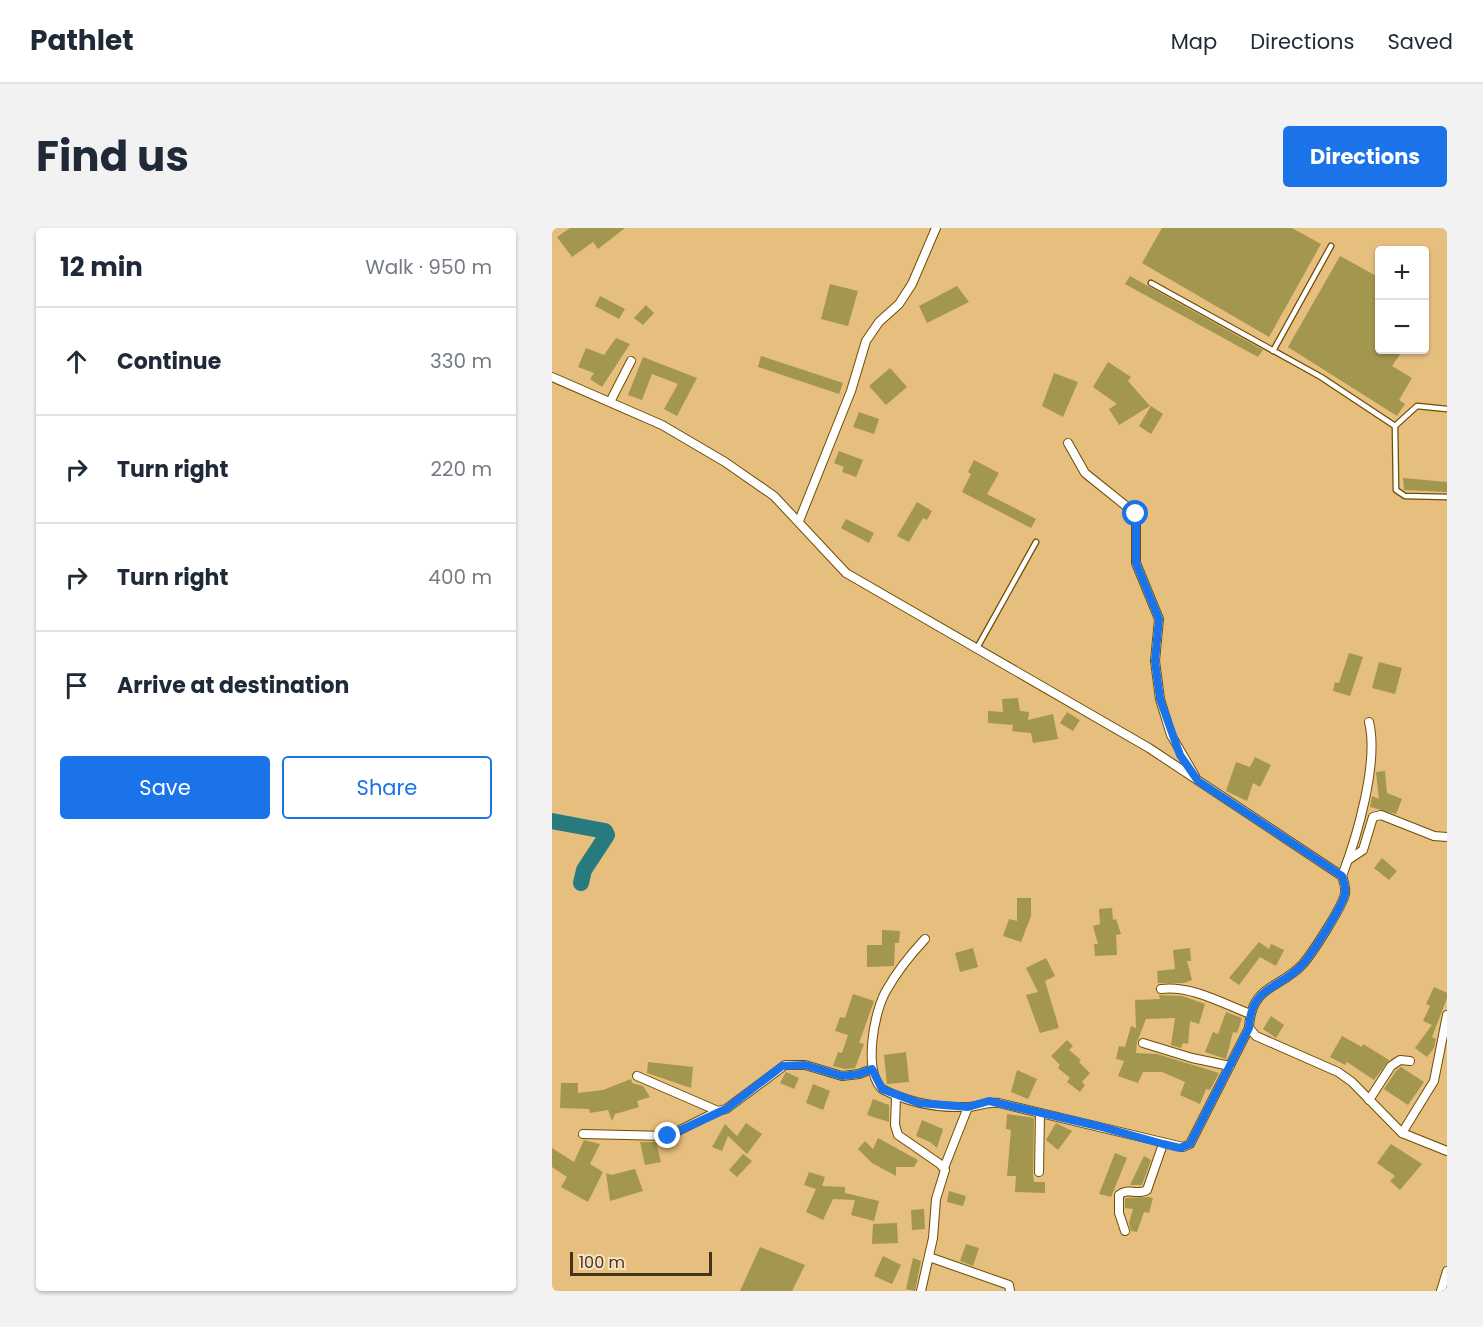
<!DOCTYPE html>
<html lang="en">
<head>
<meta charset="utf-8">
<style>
  body { margin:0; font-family:Poppins,sans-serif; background:#f2f2f3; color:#1f2937 }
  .controls { position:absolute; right:18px; top:18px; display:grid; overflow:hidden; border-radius:6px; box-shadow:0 2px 4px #0004 }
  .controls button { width:54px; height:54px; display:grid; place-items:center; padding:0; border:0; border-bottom:2px solid #e0e1e3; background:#fff; color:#1f2937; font:30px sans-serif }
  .scale { position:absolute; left:18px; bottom:15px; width:142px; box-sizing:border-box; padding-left:6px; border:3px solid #433419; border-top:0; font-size:16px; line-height:21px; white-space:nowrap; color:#433419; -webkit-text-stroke:4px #f7e3c3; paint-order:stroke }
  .stop { position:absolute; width:18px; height:18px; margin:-14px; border:4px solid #1a73e8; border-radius:50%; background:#fff }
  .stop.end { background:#1a73e8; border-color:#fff; box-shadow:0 2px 6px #0008 }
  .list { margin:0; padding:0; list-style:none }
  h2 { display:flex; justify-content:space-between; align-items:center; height:78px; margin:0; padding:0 24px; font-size:26px }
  h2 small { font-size:20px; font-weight:400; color:#747a83 }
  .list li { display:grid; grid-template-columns:39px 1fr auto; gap:18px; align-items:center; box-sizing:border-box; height:108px; padding:0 24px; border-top:2px solid #e0e1e3 }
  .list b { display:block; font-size:22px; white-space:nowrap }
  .list em { font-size:20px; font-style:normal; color:#747a83 }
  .actions { display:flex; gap:12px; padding:18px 24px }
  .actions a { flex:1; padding:14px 0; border:2px solid #1a73e8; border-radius:6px; text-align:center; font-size:21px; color:#1a73e8 }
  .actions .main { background:#1a73e8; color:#fff }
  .icon { flex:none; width:33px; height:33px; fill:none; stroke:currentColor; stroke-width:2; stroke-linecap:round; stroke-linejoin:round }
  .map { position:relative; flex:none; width:895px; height:1063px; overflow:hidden; border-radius:6px }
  header { display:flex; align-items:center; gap:36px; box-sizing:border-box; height:84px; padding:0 30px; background:#fff; border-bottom:2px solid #e0e1e3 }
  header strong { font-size:28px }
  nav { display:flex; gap:33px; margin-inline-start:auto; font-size:21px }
  .intro { display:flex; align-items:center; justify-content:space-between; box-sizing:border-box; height:144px; padding:0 36px }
  h1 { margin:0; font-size:42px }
  .button { padding:15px 27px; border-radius:6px; background:#1a73e8; color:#fff; font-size:21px; font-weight:700 }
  main { display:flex; gap:36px; padding:0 36px }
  aside { flex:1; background:#fff; border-radius:6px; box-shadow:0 2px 4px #0004 }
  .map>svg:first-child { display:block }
</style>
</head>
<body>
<header>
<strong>Pathlet</strong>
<nav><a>Map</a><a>Directions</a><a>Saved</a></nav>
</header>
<div class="intro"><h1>Find us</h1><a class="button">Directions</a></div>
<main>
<aside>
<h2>12 min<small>Walk · 950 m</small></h2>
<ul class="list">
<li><svg class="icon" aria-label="ahead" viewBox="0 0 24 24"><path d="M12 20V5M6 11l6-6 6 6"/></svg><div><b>Continue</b></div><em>330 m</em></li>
<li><svg class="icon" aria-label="right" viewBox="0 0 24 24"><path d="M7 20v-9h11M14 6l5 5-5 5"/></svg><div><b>Turn right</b></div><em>220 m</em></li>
<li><svg class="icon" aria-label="right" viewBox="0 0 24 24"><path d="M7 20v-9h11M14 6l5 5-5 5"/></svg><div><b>Turn right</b></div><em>400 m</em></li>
<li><svg class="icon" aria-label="arrive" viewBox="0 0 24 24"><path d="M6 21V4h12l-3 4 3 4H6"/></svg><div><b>Arrive at destination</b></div></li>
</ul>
<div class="actions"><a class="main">Save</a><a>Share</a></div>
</aside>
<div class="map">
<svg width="895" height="1063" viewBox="0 0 895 1063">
  <rect width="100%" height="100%" fill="#e6be7d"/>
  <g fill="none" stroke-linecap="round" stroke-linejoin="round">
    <!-- river -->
    <polyline stroke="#277b7e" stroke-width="16" points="0,593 53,603 55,607 32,642 29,655"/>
  </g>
  <!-- building -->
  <g fill="#a3964e">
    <polygon points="18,0 73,0 46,21 41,14 20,29 5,9"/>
    <polygon points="610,0 740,0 769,16 717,109 590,35"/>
    <polygon points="788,28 828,50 828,122 851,122 840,138 860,150 847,172 853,176 845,188 736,119"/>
    <polygon points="578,48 711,122 706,129 573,56"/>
    <polygon points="278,56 306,63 296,98 269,91"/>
    <polygon points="405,58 417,74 375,95 367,78"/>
    <polygon points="48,68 73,81 67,91 43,78"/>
    <polygon points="94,77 102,85 91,97 82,90"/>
    <polygon points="64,110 78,116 50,159 38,151 42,145 26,139 34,120 52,127"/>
    <polygon points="209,128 291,155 287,166 206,139"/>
    <polygon points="91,129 145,150 125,188 112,181 126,156 100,146 90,172 76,167"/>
    <polygon points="556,134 579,149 576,153 598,178 567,197 557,181 565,176 541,159"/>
    <polygon points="338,140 355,159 334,177 317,158"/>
    <polygon points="502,145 526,154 511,189 490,178"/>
    <polygon points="599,178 611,186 599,206 587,198"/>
    <polygon points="307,184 327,191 322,206 301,199"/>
    <polygon points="287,223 311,232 304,249 290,244 292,239 282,235"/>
    <polygon points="422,232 447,245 435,266 484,291 479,300 410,264 419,246 416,244"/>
    <polygon points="851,250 895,254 895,264 852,262"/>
    <polygon points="365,274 380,283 375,292 371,290 357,314 345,308"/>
    <polygon points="294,291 322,305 317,315 289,300"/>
    <polygon points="797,425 811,429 798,468 781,463 783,454 787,455"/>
    <polygon points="827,434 850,440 843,466 820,460"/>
    <polygon points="466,470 468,483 477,484 476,492 501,486 506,511 481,515 479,505 460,503 461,497 436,495 436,483 451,484 450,471"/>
    <polygon points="515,484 528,492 521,503 508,495"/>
    <polygon points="703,529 719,537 708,559 701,555 695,573 674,563 684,534 698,539"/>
    <polygon points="833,543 835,565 850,571 844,586 818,579 820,568 827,571 824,544"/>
    <polygon points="830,630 845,643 837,652 822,640"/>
    <polygon points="465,670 479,670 479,688 469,714 451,708 457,691 465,693"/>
    <polygon points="560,680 561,692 564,691 569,706 564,707 565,727 543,728 542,716 546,716 541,698 548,696 547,681"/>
    <polygon points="330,702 348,703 347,715 343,715 342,738 315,739 315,717 330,717"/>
    <polygon points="707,714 717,721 719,716 732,722 724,738 708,729 687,757 677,750"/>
    <polygon points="421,720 426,739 408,744 403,725"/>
    <polygon points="638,720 639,733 635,733 640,752 632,755 606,755 605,743 623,741 621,722"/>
    <polygon points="494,730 503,748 493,753 507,800 488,805 474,767 486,764 474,740"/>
    <polygon points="882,759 895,765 895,770 880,809 884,811 882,820 875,829 863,820 880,797 871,793 878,778 874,776"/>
    <polygon points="301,766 322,773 307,815 312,816 303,840 293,841 281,838 286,824 290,825 296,807 283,803 288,789 293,790"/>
    <polygon points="607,767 630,768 653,776 647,796 638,793 636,816 631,815 629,820 619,817 623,790 594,791 585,814 584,825 605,826 667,845 658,862 654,861 648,876 628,867 633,854 610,844 591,844 586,855 566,848 572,833 564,831 567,818 573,819 579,798 584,800 583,772 608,771"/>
    <polygon points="674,784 690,790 685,805 681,804 674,831 653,824 661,804 666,806"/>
    <polygon points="719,788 732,797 724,810 711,801"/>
    <polygon points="790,808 810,819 811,816 837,832 822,852 795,834 793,837 778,829"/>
    <polygon points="515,812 521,818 517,822 529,832 527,834 538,845 530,854 533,857 528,864 515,854 518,850 506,840 508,837 499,828"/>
    <polygon points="354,824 357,854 335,856 332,827"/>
    <polygon points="96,834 141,839 139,860 95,845"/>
    <polygon points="849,839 872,854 856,877 832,861 844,843"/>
    <polygon points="465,842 485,851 476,871 459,864"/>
    <polygon points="234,844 247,850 242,861 228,855"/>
    <polygon points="79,851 80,855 91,858 98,869 85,873 87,879 63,886 60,893 56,882 38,885 37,881 8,880 9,855 26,855 26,865 51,862"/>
    <polygon points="261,856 278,863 271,882 254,875"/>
    <polygon points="321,871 337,877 337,894 315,887"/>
    <polygon points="455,886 482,890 481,944 482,954 493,954 493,965 463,964 464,948 455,948 459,902 454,901"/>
    <polygon points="370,892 391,901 385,920 378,914 364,908"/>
    <polygon points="194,895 210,906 195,926 176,908 170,923 160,919 173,896 185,908"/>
    <polygon points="504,895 520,903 506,922 494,912"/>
    <polygon points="326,910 366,932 362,939 344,939 344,948 320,935 306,921 313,913 321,921"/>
    <polygon points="32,912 48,916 38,936 51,944 36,974 9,959 15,949 0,939 0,920 22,934"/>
    <polygon points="88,914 104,914 109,934 93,937"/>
    <polygon points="839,916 870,936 848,962 838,953 843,948 825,935"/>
    <polygon points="563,925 575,930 559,969 547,966"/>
    <polygon points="191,926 200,933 185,949 177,942"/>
    <polygon points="592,928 599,932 590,957 578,957"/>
    <polygon points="83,941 91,963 58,973 54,945 59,947"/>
    <polygon points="257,944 273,949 270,958 293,959 293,965 327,973 322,993 299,987 303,972 281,971 271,992 254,984 264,961 252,957"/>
    <polygon points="397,963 414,968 411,978 395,974"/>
    <polygon points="596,969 601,970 597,985 592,984 585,1004 579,1003 577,995 581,981 573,980 573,970"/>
    <polygon points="372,981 373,1001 360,1002 359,982"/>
    <polygon points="345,995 346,1015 320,1016 321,996"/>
    <polygon points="414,1016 427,1020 421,1038 408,1033"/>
    <polygon points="208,1019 253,1037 240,1063 188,1063"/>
    <polygon points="331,1028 349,1037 340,1056 322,1048"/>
    <polygon points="361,1030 369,1033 363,1063 354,1061"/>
  </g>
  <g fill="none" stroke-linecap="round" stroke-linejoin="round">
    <!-- service casing -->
    <g stroke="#704d00" stroke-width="7">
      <g id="service">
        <polyline points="599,55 769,149 843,198 844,262 853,268 895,269"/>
        <polyline points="721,123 779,18"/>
        <polyline points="843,198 865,178 895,181"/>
        <polyline points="425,420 484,314"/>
      </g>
    </g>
    <!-- minor casing -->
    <g stroke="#704d00" stroke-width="10">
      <g id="minor">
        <path d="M 0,149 L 110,197 L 173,234 L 222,268 L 294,345 L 597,520 L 790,648 C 792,654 794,659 793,666 C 790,679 760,726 750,737 C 727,761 699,757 697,800 L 638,916 L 631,919 L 447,875 C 434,873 426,879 414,879 C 385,880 355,874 330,861 C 311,842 322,784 334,763 C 344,745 359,726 373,711"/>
        <polyline points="58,174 79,133"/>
        <polyline points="516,215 533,245 584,286 584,335 607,391 603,433 608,471 619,507 643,548"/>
        <polyline points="247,293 299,163 314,113 327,94 347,76 360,56 384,0"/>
        <polyline points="796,632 811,622 821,589 829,587 882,608 895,609"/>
        <path d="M 790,648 C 805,609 827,534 817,494"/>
        <path d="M 609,761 C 638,757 670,775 698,786"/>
        <polyline points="697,800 704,808 786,844 800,854 850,905 895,923"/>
        <polyline points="591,815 640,830 678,838"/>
        <polyline points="85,848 166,883 174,881 233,837 253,837 290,848 307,846 320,841"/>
        <polyline points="344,868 343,897 346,907 388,936 393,942 384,971 381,1010 369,1063"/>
        <polyline points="817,872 839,838 848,832 858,833"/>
        <polyline points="850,905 882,853 895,787"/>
        <polyline points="31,906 116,908 166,883"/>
        <polyline points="392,940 416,879"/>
        <polyline points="487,944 488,885"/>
        <path d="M 573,1003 L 567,985 L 567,967 C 576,959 585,968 595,962 L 611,916"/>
        <polyline points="377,1029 457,1057 458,1063"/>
        <polyline points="889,1063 895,1043"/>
      </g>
    </g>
    <!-- service -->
    <use href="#service" stroke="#fff" stroke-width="4.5"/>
    <!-- minor -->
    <use href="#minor" stroke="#fff" stroke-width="8"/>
  </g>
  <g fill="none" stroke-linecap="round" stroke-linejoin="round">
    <!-- route -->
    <path stroke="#1a73e8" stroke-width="8" d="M 116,908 L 174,881 L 230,838 L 253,837 L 290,848 L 307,846 L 320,841 L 330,861 L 367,875 L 416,879 L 437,873 L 546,898 L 611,916 L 628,920 L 638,916 L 697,800 C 699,757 727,762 750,737 C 760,726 790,679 793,666 C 794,659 792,654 790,648 L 646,553 L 628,527 L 608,471 L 603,433 L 607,391 L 584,335 L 584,286"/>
  </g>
</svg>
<div class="controls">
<button>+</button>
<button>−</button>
</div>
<div class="scale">100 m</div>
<div class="stop" style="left:584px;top:286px"></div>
<div class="stop end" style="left:116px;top:908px"></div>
</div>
</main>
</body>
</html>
